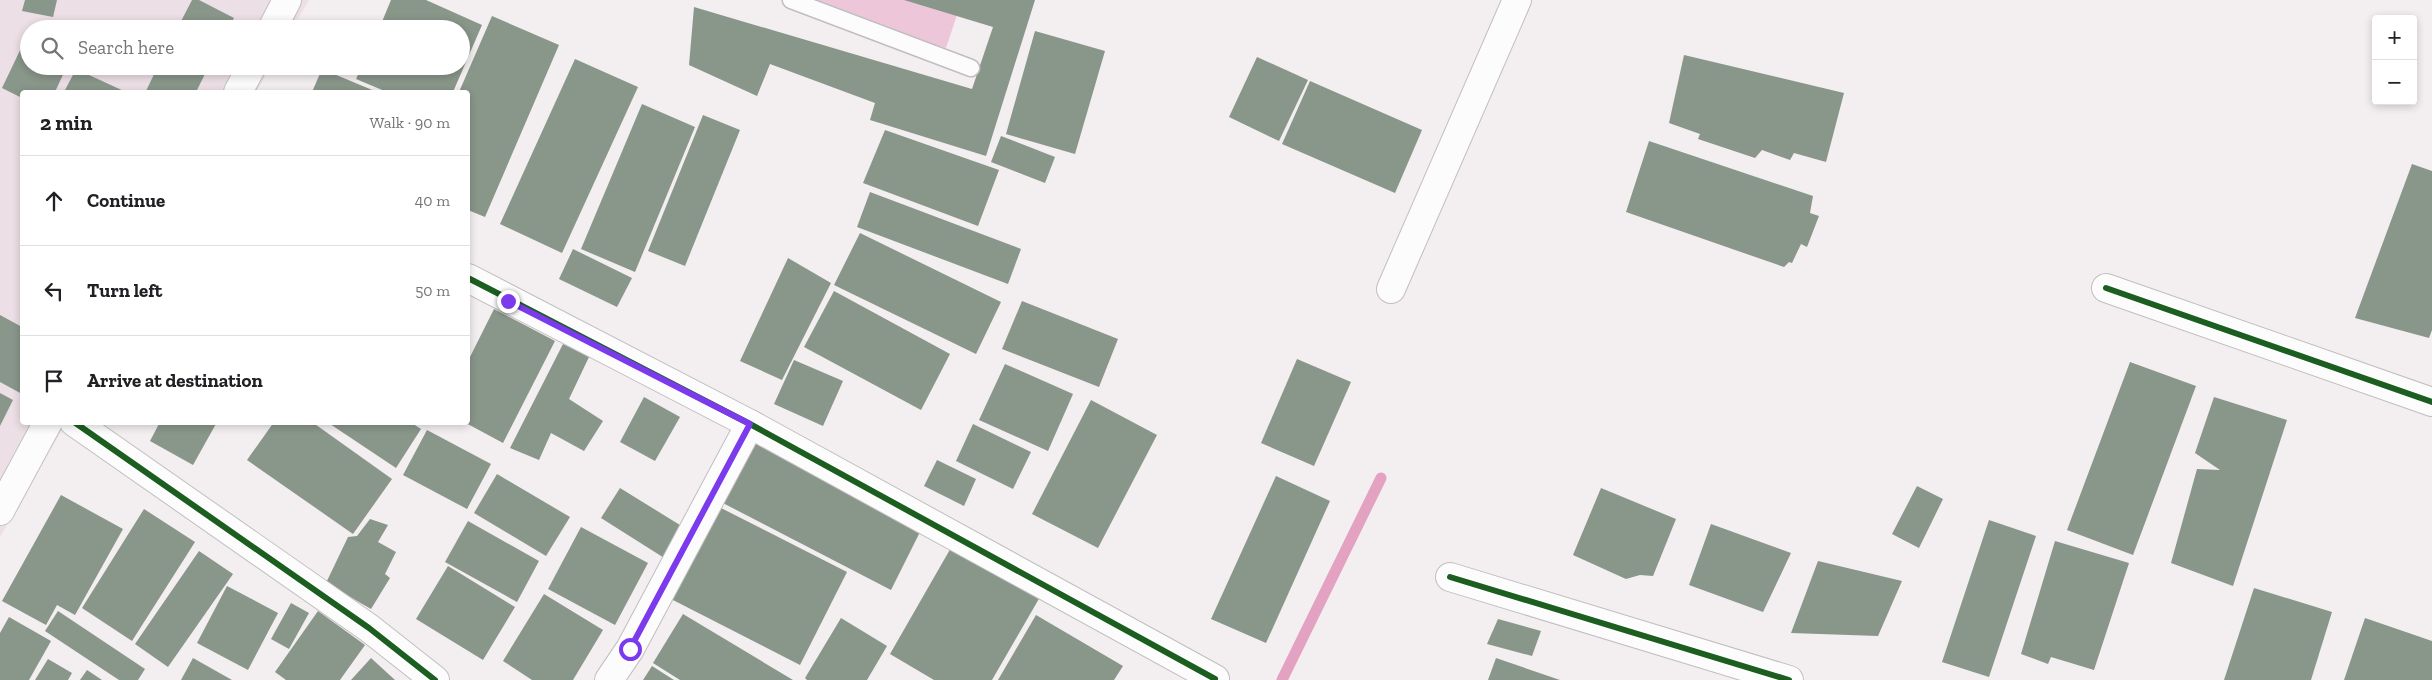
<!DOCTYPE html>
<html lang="en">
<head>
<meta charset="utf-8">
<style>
  body { margin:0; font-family:"Zilla Slab",serif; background:#f6f6f6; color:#202124 }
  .controls { position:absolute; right:15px; top:15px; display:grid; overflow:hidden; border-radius:5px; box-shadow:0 2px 8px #0003 }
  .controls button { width:45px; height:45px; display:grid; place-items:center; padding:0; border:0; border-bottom:1px solid #e0e0e0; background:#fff; color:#202124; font:25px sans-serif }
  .stop { position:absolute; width:15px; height:15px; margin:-11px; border:4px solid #7c3aed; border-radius:50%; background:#fff }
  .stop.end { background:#7c3aed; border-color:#fff; box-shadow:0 1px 5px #0008 }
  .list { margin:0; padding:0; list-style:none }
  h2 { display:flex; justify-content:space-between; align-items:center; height:65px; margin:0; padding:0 20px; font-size:21px }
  h2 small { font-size:16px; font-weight:400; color:#757577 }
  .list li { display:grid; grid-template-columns:32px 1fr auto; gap:15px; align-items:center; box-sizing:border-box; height:90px; padding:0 20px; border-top:1px solid #e0e0e0 }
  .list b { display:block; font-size:19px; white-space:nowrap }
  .list em { font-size:16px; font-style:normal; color:#757577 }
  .icon { flex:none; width:28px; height:28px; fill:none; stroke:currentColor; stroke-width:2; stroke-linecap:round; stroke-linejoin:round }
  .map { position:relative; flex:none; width:2432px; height:680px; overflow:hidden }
  .search { position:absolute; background:#fff; box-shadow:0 2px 8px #0003; left:20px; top:20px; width:450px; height:55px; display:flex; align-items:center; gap:12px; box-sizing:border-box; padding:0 18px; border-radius:28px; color:#757577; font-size:19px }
  .panel { position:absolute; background:#fff; box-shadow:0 2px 8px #0003; left:20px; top:90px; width:450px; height:335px; border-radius:5px }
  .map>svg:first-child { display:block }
</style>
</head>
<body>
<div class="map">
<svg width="2432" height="680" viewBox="0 0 2432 680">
  <rect width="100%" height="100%" fill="#f3eef0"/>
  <!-- built -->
  <polygon fill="#ecdfe5" points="0,0 309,0 292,29 29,29 29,66 271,66 256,92 22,92 22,422 66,423 0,537"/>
  <!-- green -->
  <polygon fill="#eec6d9" points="781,0 962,0 946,48"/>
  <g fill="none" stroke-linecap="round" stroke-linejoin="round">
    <!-- stream -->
    <polyline stroke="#e4a2c3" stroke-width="11" points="1282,680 1381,478"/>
  </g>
  <!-- building -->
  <g fill="#89968a">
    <polygon points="25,0 57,0 53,17 22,11"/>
    <polygon points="192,0 199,0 234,18 228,29 177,29"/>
    <polygon points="391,0 426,0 482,25 453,92 387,92 356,79 362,66 461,66 461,29 379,29"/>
    <polygon points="904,0 1035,0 986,156 870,120 875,103 770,64 757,96 689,65 694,7 972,89 993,27"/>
    <polygon points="492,16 559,45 485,217 468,210 468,92 459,92"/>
    <polygon points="1035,31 1105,51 1075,154 1006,134"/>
    <polygon points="24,42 29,45 29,66 67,66 55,92 22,92 22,98 2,88"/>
    <polygon points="1684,55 1844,93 1826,162 1794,153 1790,160 1762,150 1755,158 1698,139 1700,134 1669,123"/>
    <polygon points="1257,57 1308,80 1279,141 1229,117"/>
    <polygon points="575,59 638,87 562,253 500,224"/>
    <polygon points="158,66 209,66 196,92 150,92 146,91"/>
    <polygon points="76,69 126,92 64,92"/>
    <polygon points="322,69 377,92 312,92"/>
    <polygon points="1310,81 1422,130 1395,193 1282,144"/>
    <polygon points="642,104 695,127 635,272 581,249"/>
    <polygon points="703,115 740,130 685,266 648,251"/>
    <polygon points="885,130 999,170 978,226 863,183"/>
    <polygon points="1001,136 1055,157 1045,183 991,162"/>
    <polygon points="1649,141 1813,196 1810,213 1819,216 1807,247 1801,244 1792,263 1789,262 1784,267 1626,212"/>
    <polygon points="2412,164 2432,171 2432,330 2429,338 2355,318"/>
    <polygon points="870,192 1021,249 1008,284 857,227"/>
    <polygon points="860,233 1001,302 976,354 834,285"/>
    <polygon points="573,249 632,278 617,307 559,279"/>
    <polygon points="788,258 831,283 782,380 740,361"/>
    <polygon points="834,291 950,354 921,410 804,347"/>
    <polygon points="1022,301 1118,339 1099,387 1002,349"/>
    <polygon points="494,309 555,341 503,443 464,422 468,422 468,361"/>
    <polygon points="0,315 22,327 22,394 0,382"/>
    <polygon points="563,344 589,357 569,399 603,421 584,451 551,433 539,460 510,448"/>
    <polygon points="1297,359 1351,382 1314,466 1261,443"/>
    <polygon points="794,360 843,381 823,426 774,404"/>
    <polygon points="2130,362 2196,386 2133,555 2067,530"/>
    <polygon points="1005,364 1073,394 1048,451 979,420"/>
    <polygon points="0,393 13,400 0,426"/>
    <polygon points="644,397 680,417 655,461 620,442"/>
    <polygon points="2214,397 2287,420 2233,586 2171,563 2197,469 2220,470 2195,453"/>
    <polygon points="1091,400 1157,435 1098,548 1032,514"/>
    <polygon points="160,422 217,422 193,465 150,441"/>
    <polygon points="274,422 312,422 392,479 353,534 247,460"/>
    <polygon points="327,422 410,422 421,429 396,468"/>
    <polygon points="973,424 1031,452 1013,489 956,461"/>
    <polygon points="427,430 491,464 467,509 403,475"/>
    <polygon points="753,435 925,522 891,590 719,501"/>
    <polygon points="937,460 976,479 964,506 924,486"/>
    <polygon points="497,474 570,517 546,556 474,513"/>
    <polygon points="1276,476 1330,501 1266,643 1211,619"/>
    <polygon points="1917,486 1943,499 1919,548 1892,534"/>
    <polygon points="620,488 688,530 669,561 601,518"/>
    <polygon points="1601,488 1676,519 1653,576 1640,575 1626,579 1573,555"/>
    <polygon points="61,495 123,529 75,615 57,605 46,625 2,601"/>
    <polygon points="719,507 847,572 800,665 671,599"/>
    <polygon points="144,509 195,542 132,641 82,608"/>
    <polygon points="370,519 388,525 378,542 396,552 385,574 390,578 371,609 326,583 348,537 357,536"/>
    <polygon points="1989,520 2036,536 1989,677 1942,662"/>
    <polygon points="468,521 539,561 517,602 445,562"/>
    <polygon points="1711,524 1791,553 1763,612 1689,585"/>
    <polygon points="581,527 648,563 615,625 548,589"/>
    <polygon points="2055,541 2129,563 2094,670 2051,657 2048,664 2021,654"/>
    <polygon points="952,546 1040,597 992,680 934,680 890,654"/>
    <polygon points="199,551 233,574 168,667 135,644"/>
    <polygon points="1818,561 1902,581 1878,636 1791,633"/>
    <polygon points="448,566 515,607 483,660 416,619"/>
    <polygon points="227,586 278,613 248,670 197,643"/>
    <polygon points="2254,588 2332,612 2311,680 2224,680"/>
    <polygon points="544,594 603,630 573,680 532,680 503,661"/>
    <polygon points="291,603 309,613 289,649 271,639"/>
    <polygon points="58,611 145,669 138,680 119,680 45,631"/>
    <polygon points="318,611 365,645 340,680 286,680 275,672"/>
    <polygon points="683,614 793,680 680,680 653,663"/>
    <polygon points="1036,615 1123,666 1114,680 998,680"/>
    <polygon points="9,617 51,641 29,680 0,680 0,633"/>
    <polygon points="841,618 887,646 867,680 807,680 805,678"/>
    <polygon points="2365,618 2432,641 2432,680 2344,680"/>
    <polygon points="1498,619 1541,631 1532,656 1487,644"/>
    <polygon points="193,658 232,680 181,680"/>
    <polygon points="371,658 395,680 351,680"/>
    <polygon points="1496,658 1560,680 1488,680"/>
    <polygon points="48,659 72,673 68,680 35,680"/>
    <polygon points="652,666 674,680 643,680"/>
    <polygon points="87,670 102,680 80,680"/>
  </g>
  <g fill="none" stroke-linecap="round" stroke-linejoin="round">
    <!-- service casing -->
    <g stroke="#c2bec0" stroke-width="19">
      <polyline id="service" points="791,0 971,68"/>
    </g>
    <!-- minor casing -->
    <g stroke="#c2bec0" stroke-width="30">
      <g id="minor">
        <polyline points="468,278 750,424 1215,679"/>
        <polyline points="2106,288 2432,402"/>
        <polyline points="1391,289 1517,0"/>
        <polyline points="74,422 369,628 435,680"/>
        <polyline points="1450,577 1789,680"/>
        <polyline points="609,680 630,649 750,424"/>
      </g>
    </g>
    <!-- secondary casing -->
    <g stroke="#c2bec0" stroke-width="30">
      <g id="secondary">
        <polyline points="272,29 287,0"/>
        <polyline points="238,92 252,66"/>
        <polyline points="0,511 48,422"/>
      </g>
    </g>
    <!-- service -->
    <use href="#service" stroke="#fdfcfd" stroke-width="16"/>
    <!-- minor -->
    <use href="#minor" stroke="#fdfcfd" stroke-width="28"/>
    <!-- secondary -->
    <use href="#secondary" stroke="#fdfcfd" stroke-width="28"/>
    <!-- cycleway casing -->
    <g stroke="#fff" stroke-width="9">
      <g id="cycleway">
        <polyline points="468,278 750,424 1215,679"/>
        <polyline points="2106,288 2432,402"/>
        <polyline points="74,422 369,628 435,680"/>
        <polyline points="1450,577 1789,680"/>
      </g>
    </g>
    <!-- cycleway -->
    <use href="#cycleway" stroke="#1b5e20" stroke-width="6"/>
  </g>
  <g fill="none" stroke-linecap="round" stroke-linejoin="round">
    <!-- route -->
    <polyline stroke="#7c3aed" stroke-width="6" points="508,301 750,424 630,649"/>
  </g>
</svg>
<div class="controls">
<button>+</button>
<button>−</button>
</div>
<div class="stop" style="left:630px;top:649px"></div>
<div class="stop end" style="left:508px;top:301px"></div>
<div class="search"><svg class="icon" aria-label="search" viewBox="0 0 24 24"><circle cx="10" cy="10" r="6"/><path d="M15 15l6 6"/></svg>Search here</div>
<section class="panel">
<h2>2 min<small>Walk · 90 m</small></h2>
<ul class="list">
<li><svg class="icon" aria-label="ahead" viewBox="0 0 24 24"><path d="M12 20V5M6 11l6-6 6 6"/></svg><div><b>Continue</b></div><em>40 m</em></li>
<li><svg class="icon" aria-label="left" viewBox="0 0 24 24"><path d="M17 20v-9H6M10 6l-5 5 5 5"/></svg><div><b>Turn left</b></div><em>50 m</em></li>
<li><svg class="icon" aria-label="arrive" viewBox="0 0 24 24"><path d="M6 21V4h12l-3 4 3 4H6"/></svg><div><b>Arrive at destination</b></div></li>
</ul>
</section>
</div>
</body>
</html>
